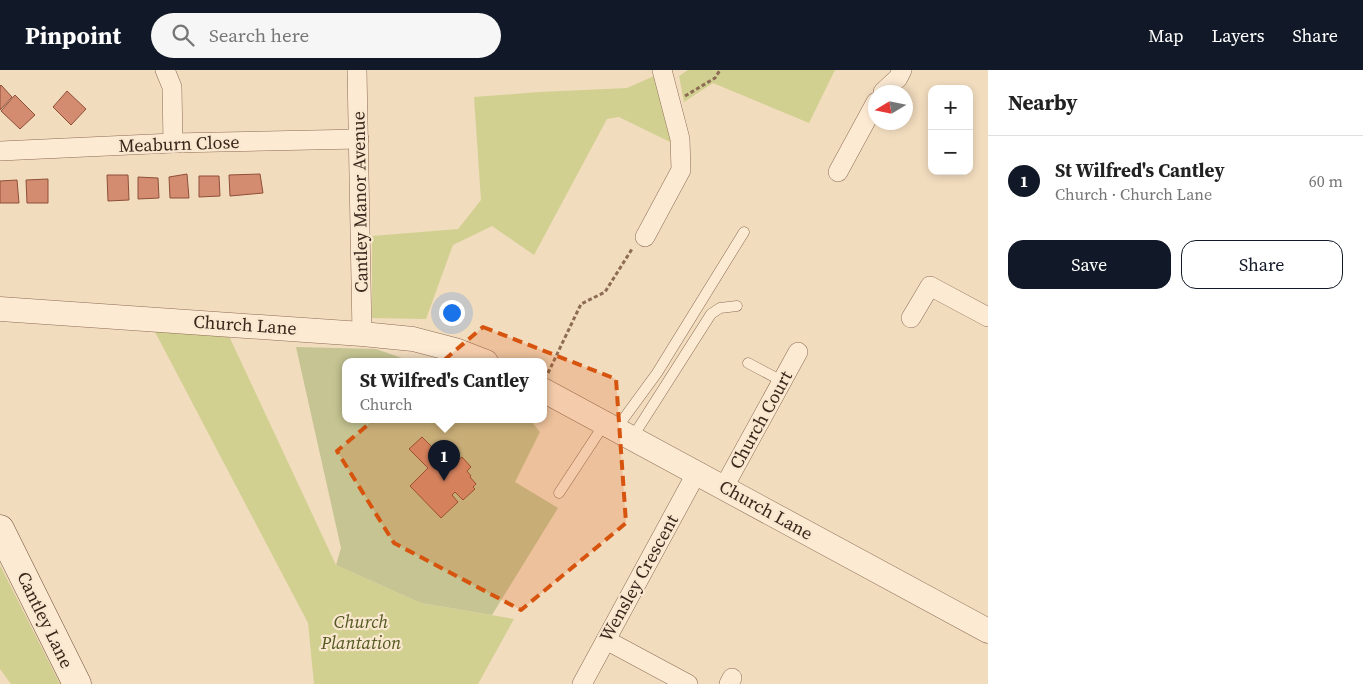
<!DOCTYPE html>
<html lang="en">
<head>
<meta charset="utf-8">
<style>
  body { margin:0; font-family:"Source Serif 4",serif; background:#f6f6f6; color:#222 }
  .controls { position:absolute; right:15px; top:15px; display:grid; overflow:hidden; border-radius:10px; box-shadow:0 2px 8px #0003 }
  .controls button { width:45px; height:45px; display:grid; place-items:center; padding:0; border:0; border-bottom:1px solid #e0e0e0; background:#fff; color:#222; font:25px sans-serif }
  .compass { position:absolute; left:868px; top:15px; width:45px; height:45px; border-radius:50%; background:#fff; box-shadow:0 2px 8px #0003; rotate:260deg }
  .you { position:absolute; left:451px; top:242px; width:18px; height:18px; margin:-12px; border:4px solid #fff; border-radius:50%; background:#1a73e8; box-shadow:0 0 0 8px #1a73e833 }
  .badge { display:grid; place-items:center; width:32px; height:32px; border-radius:50%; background:#111827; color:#fff; font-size:16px; font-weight:700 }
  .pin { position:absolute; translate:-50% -41px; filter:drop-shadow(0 1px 2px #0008) }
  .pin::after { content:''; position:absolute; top:26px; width:18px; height:15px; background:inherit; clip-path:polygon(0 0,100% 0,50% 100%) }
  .popup { position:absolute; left:342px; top:288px; width:205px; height:65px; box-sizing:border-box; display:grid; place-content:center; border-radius:10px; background:#fff; filter:drop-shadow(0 1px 4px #0005); font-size:16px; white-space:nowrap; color:#767676 }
  .popup b { font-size:19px; color:#222 }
  .popup::after { content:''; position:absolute; left:50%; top:100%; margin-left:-10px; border:10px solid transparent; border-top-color:#fff }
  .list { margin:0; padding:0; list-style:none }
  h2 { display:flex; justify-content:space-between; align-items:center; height:65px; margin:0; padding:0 20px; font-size:21px }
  h2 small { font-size:16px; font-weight:400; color:#767676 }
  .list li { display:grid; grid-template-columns:32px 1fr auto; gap:15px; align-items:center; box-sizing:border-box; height:90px; padding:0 20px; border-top:1px solid #e0e0e0 }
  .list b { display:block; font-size:19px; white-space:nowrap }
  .list p { margin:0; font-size:16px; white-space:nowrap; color:#767676 }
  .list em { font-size:16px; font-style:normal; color:#767676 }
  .actions { display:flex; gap:10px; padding:15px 20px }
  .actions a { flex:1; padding:11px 0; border:1px solid #111827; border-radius:15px; text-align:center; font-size:18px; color:#111827 }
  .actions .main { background:#111827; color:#fff }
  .icon { flex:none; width:28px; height:28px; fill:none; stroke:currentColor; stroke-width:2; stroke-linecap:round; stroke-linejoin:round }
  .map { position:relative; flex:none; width:988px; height:614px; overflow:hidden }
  header { display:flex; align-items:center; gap:30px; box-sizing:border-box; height:70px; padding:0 25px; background:#111827; color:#fff }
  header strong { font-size:24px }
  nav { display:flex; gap:28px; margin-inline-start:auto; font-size:18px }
  .search { width:350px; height:45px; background:#f6f6f6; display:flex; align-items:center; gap:12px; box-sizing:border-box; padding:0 18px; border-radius:28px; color:#767676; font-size:19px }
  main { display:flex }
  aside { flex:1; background:#fff }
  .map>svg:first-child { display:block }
</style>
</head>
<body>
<header>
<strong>Pinpoint</strong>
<div class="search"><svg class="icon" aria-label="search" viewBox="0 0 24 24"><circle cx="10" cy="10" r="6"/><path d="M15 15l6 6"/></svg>Search here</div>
<nav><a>Map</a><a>Layers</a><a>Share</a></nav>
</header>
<main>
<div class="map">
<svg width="988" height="614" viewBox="0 0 988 614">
  <rect width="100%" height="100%" fill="#f2dcbe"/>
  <!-- green -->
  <g fill="#d1d091">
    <polygon points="688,0 835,0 809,53 713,13 684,32 679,6"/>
    <polygon points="654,6 672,73 619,47 607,49 534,185 492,156 453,175 426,249 372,248 372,166 458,159 481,130 474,27 539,22 627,18"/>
    <polygon points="154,260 229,266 336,495 421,533 514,549 478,614 314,614 308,553"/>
    <polygon points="0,495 60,614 11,614 0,599"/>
  </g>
  <!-- cemetery -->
  <polygon fill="#c5c492" points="296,277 376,279 413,292 345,292 345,350 530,350 540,362 515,412 558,438 492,545 421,533 336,495 341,478"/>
  <!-- building -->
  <g fill="#d48c70" stroke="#8e4f38">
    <polygon points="1,15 12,27 0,40 0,16"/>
    <polygon points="67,21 86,39 71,55 53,37"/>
    <polygon points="15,25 35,45 20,59 1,41"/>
    <polygon points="187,104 189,128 170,128 169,107"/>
    <polygon points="260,104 263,123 230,126 229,105"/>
    <polygon points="107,105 128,105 129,130 108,131"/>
    <polygon points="199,106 219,106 220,126 199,127"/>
    <polygon points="138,107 158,108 159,128 138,129"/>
    <polygon points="48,109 48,133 27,133 26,110"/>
    <polygon points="17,110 19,133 0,133 0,111"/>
    <polygon points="422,367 438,383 443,379 456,392 462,387 471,397 467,401 471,406 470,407 476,414 473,417 475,419 463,430 455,422 452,425 458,432 441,448 410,416 428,398 409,379"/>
  </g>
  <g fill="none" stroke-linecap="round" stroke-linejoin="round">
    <!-- service casing -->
    <g stroke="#8d6b55" stroke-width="11">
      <g id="service">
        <polyline points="748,293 782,311"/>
        <polyline points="616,359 657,303 744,162"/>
        <polyline points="632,368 711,244 720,238 737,236"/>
        <polyline points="559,423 605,353"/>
      </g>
    </g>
    <!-- minor casing -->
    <g stroke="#8d6b55" stroke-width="20">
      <g id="minor">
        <polyline points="165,0 172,17 173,73"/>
        <polyline points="357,0 362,264"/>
        <polyline points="883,22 898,8 902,0"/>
        <polyline points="0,81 173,73 359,69"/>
        <polyline points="838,102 876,32"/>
        <polyline points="645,167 681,100 680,69 662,0"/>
        <polyline points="911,248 930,216 988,247"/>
        <polyline points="724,417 798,282"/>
        <polyline points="606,570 688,614"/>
        <polyline points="582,614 697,402"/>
        <polyline points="729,614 732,608"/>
      </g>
    </g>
    <!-- tertiary casing -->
    <g stroke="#8d6b55" stroke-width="25">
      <g id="tertiary">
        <polyline points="0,239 362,264 413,269 455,280 486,292"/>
        <polyline points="543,320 988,561"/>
      </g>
    </g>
    <!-- secondary casing -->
    <g stroke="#6e4c38" stroke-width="29">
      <polyline id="secondary" points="0,459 77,614"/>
    </g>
    <!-- path -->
    <g stroke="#8d6b55" stroke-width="3" stroke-dasharray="4 2.5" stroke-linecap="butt">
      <polyline points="685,26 715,8 720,0"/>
      <polyline points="548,303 581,234 605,222 632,179"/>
    </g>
    <!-- service -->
    <use href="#service" stroke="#fcead3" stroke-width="10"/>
    <!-- minor -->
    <use href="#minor" stroke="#fcead3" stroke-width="19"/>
    <!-- tertiary -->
    <use href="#tertiary" stroke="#fcead3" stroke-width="24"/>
    <!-- secondary -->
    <use href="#secondary" stroke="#fcead3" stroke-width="28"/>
  </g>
  <!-- marked area -->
  <path fill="#d7540e" fill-opacity="0.2" stroke="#d7540e" stroke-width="4" stroke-dasharray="10 6" stroke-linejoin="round" d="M 483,257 L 616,309 L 626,453 L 521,540 L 394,473 L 337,381 Z"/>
  <g text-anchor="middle" stroke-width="4.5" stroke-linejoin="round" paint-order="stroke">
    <!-- street labels -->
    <g font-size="18" fill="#3a261b" stroke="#f9e7cf">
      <text transform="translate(179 74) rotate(-2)" y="6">Meaburn Close</text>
      <text transform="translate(360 132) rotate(-91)" y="6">Cantley Manor Avenue</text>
      <text transform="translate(245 255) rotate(4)" y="6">Church Lane</text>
      <text transform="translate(761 350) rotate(-61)" y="6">Church Court</text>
      <text transform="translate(766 440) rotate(29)" y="6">Church Lane</text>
      <text transform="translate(639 508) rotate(-61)" y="6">Wensley Crescent</text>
      <text transform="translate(45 550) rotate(64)" y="6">Cantley Lane</text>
    </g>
    <!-- park labels -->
    <g font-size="18" font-style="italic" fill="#525920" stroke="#f9e7cf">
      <text x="361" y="558">Church<tspan x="361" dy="21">Plantation</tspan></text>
    </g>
  </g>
</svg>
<div class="controls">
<button>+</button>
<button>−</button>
</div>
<svg class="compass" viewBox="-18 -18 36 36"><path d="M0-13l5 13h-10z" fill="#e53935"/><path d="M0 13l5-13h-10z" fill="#767676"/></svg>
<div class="you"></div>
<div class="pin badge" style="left:444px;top:411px">1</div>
<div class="popup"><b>St Wilfred's Cantley</b>Church</div>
</div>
<aside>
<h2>Nearby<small></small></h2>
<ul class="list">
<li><span class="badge">1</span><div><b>St Wilfred's Cantley</b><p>Church · Church Lane</p></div><em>60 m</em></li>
</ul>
<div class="actions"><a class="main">Save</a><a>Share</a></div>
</aside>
</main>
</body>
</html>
